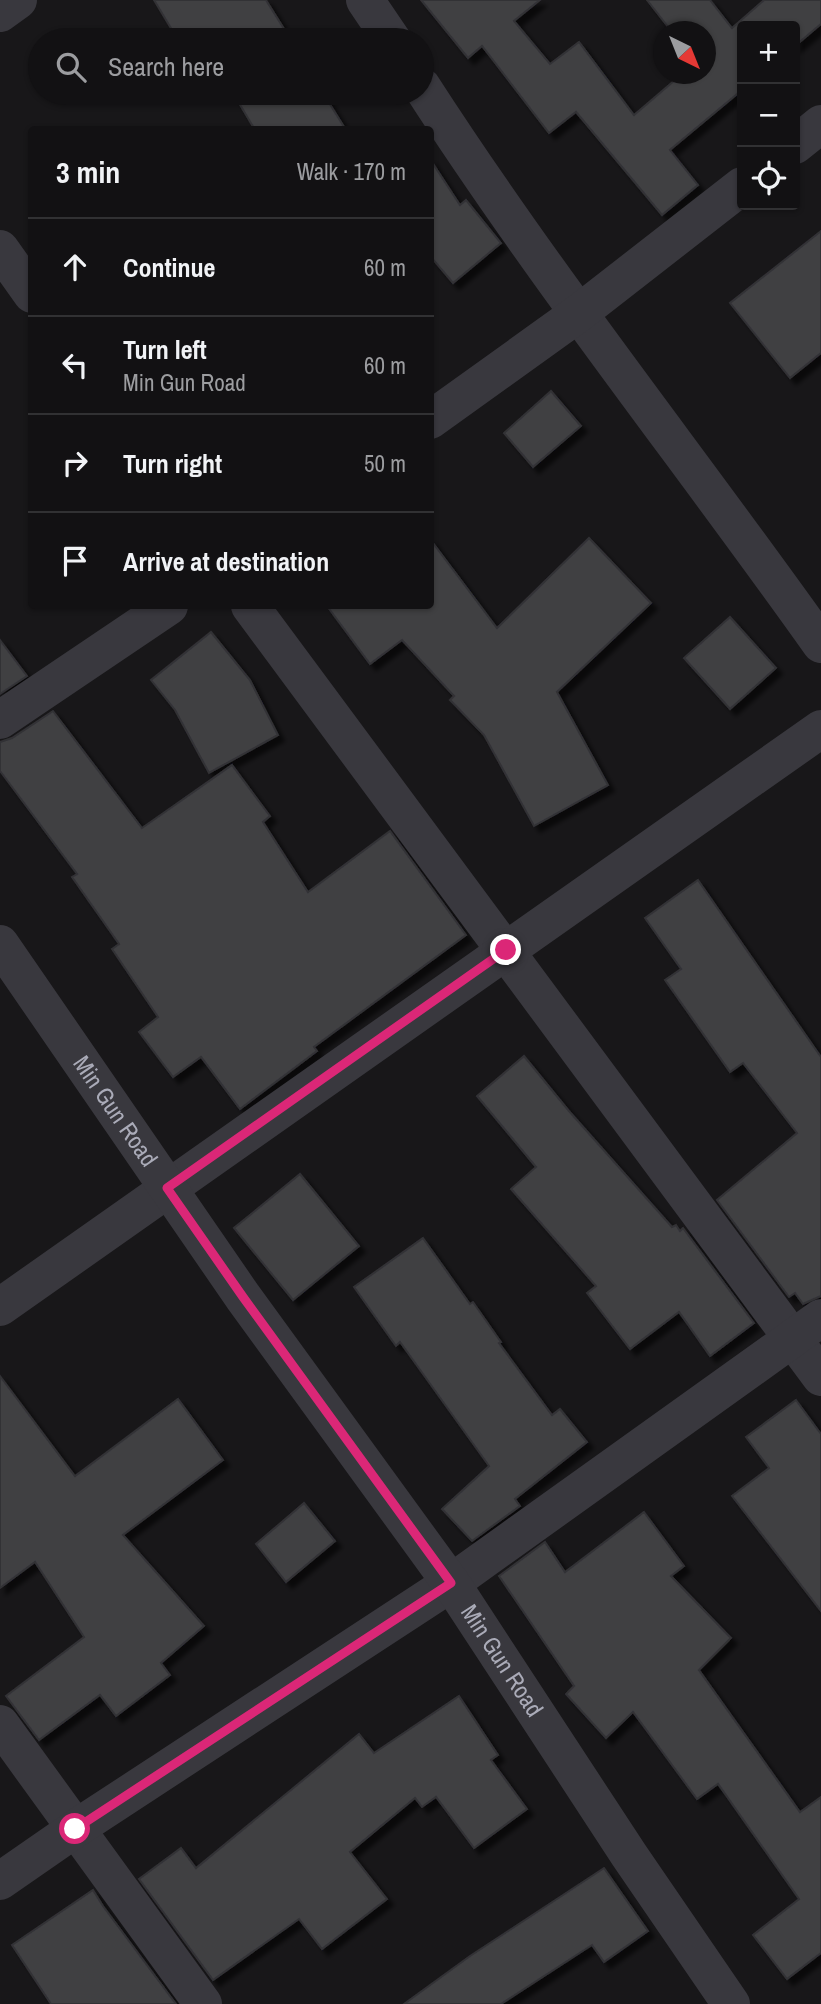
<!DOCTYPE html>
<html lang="en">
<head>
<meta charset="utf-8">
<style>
  body { margin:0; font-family:"Archivo Narrow",sans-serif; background:#1f1f21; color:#f1f3f6 }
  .controls { position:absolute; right:21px; top:21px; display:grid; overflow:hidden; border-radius:7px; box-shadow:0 2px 5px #0004 }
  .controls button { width:63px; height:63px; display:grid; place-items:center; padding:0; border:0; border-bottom:2px solid #313133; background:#121113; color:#f1f3f6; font:35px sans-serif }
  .compass { position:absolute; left:653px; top:21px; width:63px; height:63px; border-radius:50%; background:#121113; box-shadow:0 2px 5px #0004; rotate:137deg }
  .stop { position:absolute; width:21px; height:21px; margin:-16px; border:5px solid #db2777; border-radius:50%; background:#fff }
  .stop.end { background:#db2777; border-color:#fff; box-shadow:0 2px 7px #0008 }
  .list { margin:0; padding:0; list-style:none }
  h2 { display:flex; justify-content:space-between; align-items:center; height:91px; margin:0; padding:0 28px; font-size:30px }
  h2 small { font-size:23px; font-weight:400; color:#9c9da0 }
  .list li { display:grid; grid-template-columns:46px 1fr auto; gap:21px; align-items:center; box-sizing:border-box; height:98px; padding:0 28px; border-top:2px solid #313133 }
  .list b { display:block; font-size:26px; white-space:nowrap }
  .list p { margin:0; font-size:23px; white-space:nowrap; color:#9c9da0 }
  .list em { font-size:23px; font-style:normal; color:#9c9da0 }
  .icon { flex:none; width:38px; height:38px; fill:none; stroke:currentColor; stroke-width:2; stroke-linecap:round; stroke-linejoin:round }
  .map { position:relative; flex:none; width:821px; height:2004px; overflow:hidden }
  .search { position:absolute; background:#121113; box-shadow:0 2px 5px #0004; left:28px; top:28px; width:406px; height:77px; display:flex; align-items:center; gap:18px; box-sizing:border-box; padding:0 24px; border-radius:38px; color:#9c9da0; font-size:26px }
  .panel { position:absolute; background:#121113; box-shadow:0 2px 5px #0004; left:28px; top:126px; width:406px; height:483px; border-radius:7px }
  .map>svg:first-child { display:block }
</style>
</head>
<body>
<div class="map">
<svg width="821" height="2004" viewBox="0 0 821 2004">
  <defs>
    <filter id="shadow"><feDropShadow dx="6" dy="6" stdDeviation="2" flood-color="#0009"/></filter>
  </defs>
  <rect width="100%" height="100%" fill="#181719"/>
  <!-- building -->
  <g fill="#3f3f43" stroke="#323135" stroke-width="2" filter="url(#shadow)">
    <polygon points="154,0 266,0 291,40 178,40"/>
    <polygon points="421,0 540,0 514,21 550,64 579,42 634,115 682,74 706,74 705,32 672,32 647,0 710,0 732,28 764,0 821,0 821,24 795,46 795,26 742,26 742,90 670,150 698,185 662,215 576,112 549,133 482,46 468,58"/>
    <polygon points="233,93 323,93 346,130 255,130"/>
    <polygon points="430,159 460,205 466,200 501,243 453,283 430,256"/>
    <polygon points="821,231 821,353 790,378 730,303"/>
    <polygon points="551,391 581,426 533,467 504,433"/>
    <polygon points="589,538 651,603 557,692 608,785 534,826 484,735 450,700 454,696 402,640 370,664 327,606 430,606 430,539 497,628"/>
    <polygon points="730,617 776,668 730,709 684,658"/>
    <polygon points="211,632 250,680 278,735 209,773 175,710 151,680"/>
    <polygon points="0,640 27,676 0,694"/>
    <polygon points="53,711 142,828 232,765 270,816 263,822 308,892 390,831 466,935 314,1047 317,1051 240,1109 201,1057 173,1077 139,1032 158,1017 112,949 119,944 72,877 77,874 0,771 0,742 12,738"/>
    <polygon points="698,880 821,1057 821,1296 803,1304 795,1293 789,1297 717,1200 797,1133 743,1063 730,1072 665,980 681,969 645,918"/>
    <polygon points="524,1056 569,1111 672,1227 676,1225 680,1231 683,1228 754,1323 710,1356 679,1312 630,1349 587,1293 596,1286 511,1189 536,1167 477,1096"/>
    <polygon points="300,1174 359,1246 293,1300 234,1228"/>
    <polygon points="423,1238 470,1304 473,1302 501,1342 499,1343 552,1415 560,1409 587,1442 515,1499 520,1506 472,1541 442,1509 489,1466 400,1342 396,1346 354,1287"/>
    <polygon points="0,1376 75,1476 178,1399 223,1460 123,1535 204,1626 161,1663 170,1675 116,1716 100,1695 39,1740 6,1696 84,1637 35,1562 0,1588"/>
    <polygon points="796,1400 821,1434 821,1611 732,1496 769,1468 746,1437"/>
    <polygon points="304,1503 335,1541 286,1582 256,1544"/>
    <polygon points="644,1512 684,1566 671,1576 731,1638 699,1670 800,1812 821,1797 821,1953 787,1979 753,1935 799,1899 718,1784 697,1799 633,1712 606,1738 566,1694 574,1686 499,1576 545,1542 565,1572"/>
    <polygon points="459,1696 498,1755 491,1760 527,1809 474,1848 436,1797 422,1807 415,1798 350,1852 387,1899 322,1949 299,1919 213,1980 139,1879 181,1848 196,1868 359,1734 374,1753"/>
    <polygon points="604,1868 648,1931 604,1962 592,1945 501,2004 404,2004 470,1956"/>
    <polygon points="93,1890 103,1906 176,2004 51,2004 12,1945"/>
  </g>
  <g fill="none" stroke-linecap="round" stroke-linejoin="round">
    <!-- minor -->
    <g stroke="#39383e" stroke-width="38">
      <polyline points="365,0 392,40"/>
      <polyline points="0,13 18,0"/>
      <path d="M 422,87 C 546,279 689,458 821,644"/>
      <polyline points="795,145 821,124"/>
      <polyline points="0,249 32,294"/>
      <polyline points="430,420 579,313 742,186"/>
      <polyline points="250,606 821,1377"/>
      <polyline points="0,720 169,606"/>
      <polyline points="0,1307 821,729"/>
      <polyline points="0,1724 203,2004"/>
      <polyline points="0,1881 75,1829 451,1583 821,1318"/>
    </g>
    <!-- tertiary -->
    <path stroke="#39383e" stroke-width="38" id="s1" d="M 0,944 L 243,1297 L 451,1583 L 629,1855 L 731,2004"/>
  </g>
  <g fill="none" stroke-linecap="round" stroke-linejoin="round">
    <!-- route -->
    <polyline stroke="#db2777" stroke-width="9" points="75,1829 451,1583 243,1297 167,1188 506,950"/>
  </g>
  <g text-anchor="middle" stroke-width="5" stroke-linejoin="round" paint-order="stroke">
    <!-- street labels -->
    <g font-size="24" fill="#aaabb8" stroke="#131214">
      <text dy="8" stroke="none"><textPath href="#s1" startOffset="203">Min Gun Road</textPath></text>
      <text dy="8" stroke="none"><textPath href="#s1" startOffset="875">Min Gun Road</textPath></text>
    </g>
  </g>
</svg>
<div class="controls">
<button>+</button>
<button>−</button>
<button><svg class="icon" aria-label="locate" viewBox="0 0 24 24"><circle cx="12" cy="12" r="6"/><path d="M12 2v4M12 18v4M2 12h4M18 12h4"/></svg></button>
</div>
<svg class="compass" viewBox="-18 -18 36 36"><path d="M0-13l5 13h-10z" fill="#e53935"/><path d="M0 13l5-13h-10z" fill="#9c9da0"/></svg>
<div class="stop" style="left:75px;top:1829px"></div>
<div class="stop end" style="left:506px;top:950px"></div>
<div class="search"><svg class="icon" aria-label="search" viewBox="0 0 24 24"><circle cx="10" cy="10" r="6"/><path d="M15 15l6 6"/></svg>Search here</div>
<section class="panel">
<h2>3 min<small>Walk · 170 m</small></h2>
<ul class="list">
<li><svg class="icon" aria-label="ahead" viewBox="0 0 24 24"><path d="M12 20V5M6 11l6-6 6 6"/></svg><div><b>Continue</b></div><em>60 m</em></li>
<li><svg class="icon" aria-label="left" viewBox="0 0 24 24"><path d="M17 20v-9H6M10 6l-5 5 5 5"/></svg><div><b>Turn left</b><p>Min Gun Road</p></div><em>60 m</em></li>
<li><svg class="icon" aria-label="right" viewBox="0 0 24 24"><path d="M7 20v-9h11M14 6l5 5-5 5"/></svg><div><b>Turn right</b></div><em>50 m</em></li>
<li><svg class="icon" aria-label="arrive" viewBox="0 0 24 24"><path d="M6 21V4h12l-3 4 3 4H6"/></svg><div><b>Arrive at destination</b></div></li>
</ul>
</section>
</div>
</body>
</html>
